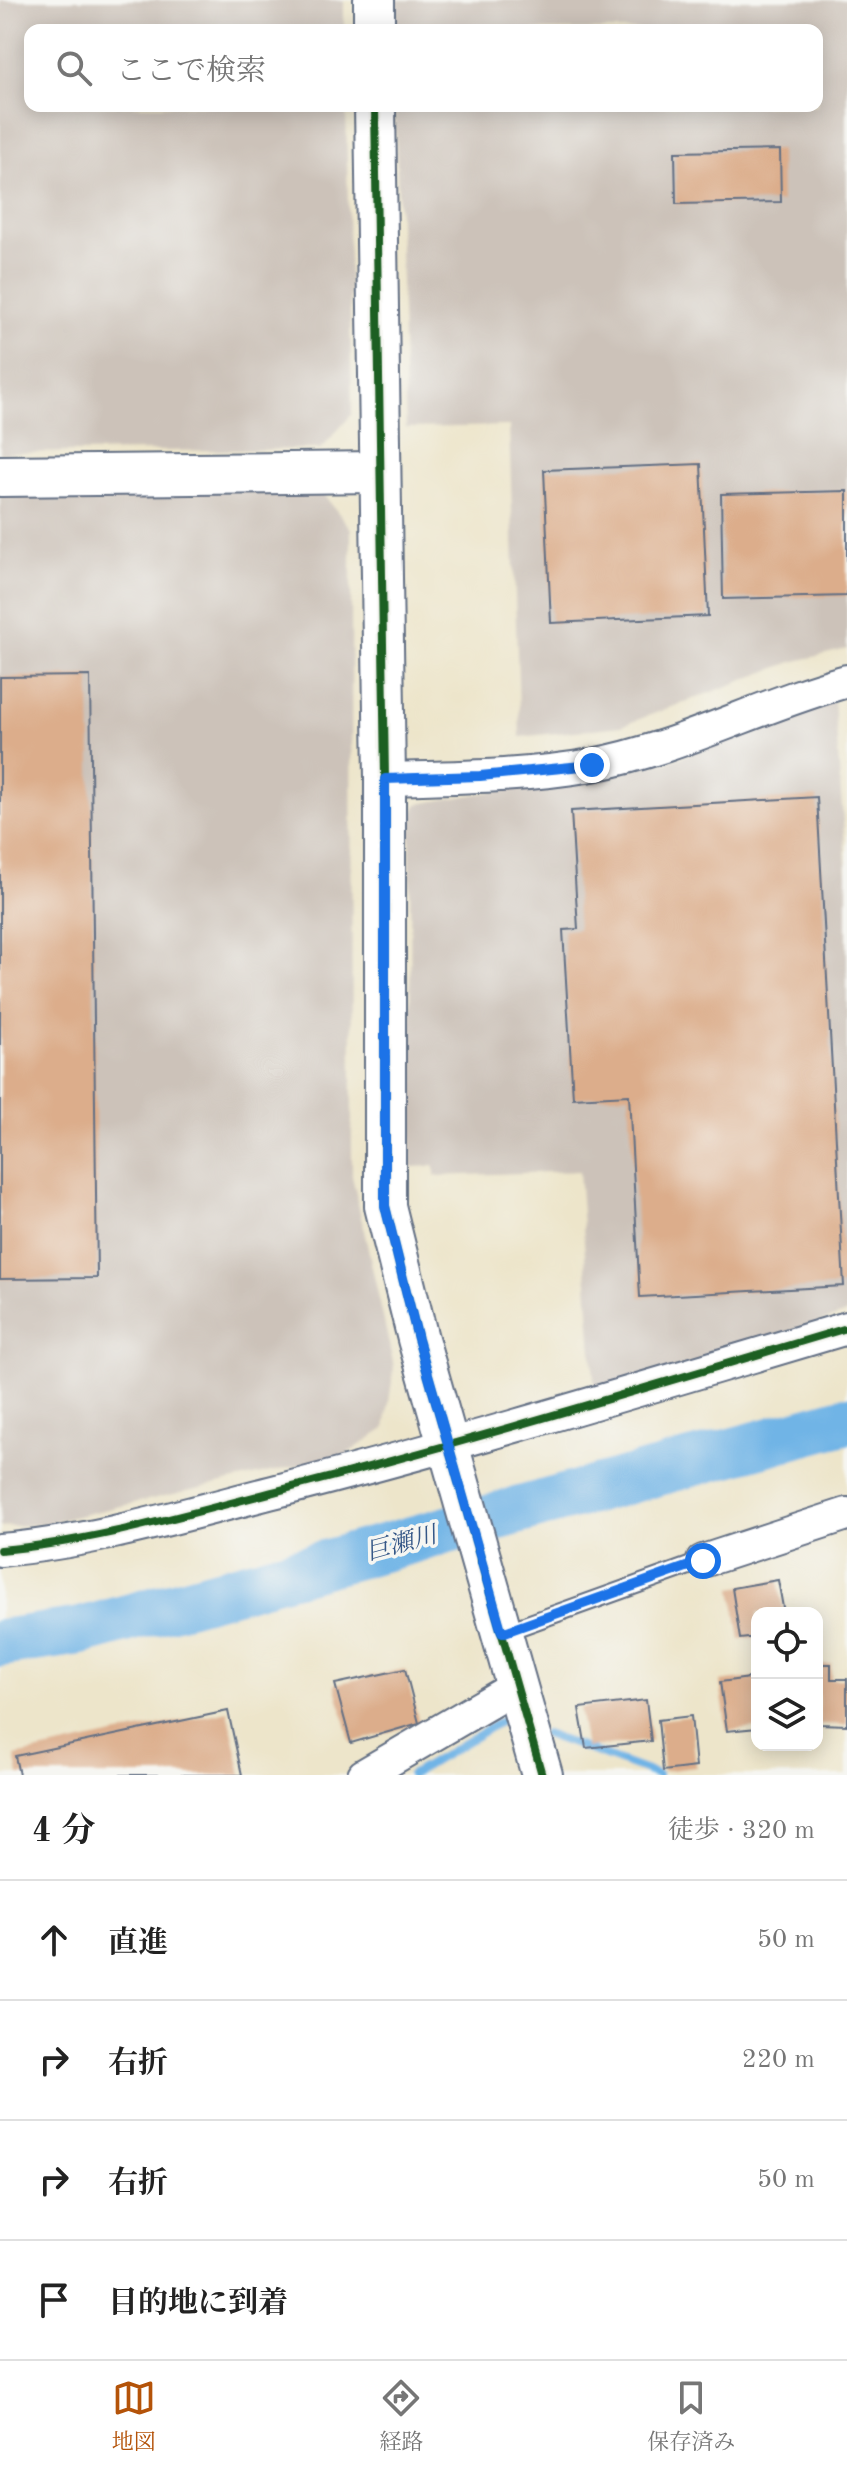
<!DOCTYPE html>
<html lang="ja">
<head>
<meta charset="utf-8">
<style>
  body { margin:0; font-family:"Old Standard TT","Noto Serif JP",serif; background:#f2f2f2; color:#222 }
  .controls { position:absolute; right:24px; bottom:24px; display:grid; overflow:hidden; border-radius:16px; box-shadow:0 4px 20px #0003 }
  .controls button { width:72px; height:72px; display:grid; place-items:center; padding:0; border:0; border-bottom:2px solid #e0e0e0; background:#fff; color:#222; font:40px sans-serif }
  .stop { position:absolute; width:24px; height:24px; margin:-18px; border:6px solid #1a73e8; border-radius:50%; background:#fff }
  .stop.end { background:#1a73e8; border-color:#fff; box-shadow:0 2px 8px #0008 }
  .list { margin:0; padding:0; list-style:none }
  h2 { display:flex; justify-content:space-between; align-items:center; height:104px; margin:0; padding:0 32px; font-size:34px }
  h2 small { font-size:26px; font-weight:400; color:#767676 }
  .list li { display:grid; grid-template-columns:52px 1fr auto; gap:24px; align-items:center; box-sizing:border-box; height:120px; padding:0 32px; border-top:2px solid #e0e0e0 }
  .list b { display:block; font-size:30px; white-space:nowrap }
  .list em { font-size:26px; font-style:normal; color:#767676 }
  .icon { flex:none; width:44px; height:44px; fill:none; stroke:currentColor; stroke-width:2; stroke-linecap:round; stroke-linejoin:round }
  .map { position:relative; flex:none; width:847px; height:1775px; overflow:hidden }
  .search { position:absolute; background:#fff; box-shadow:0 4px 20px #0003; left:24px; right:24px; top:24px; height:88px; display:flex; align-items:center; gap:20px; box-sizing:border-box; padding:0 28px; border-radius:16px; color:#767676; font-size:30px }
  .sheet { height:584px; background:#fff }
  nav { display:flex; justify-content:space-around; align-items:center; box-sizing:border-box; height:112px; border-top:2px solid #e0e0e0; background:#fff; font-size:22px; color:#767676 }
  nav a { display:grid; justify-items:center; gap:4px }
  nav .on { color:#b45309 }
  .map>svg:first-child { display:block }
</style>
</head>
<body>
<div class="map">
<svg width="847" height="1775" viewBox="0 0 847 1775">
  <rect width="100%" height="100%" fill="#f6f6f2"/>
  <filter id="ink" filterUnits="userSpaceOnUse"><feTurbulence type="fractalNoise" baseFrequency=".0125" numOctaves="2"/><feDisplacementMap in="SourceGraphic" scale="16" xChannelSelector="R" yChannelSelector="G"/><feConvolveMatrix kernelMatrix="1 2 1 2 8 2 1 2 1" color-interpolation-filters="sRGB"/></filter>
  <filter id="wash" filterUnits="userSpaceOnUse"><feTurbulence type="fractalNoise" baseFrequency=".006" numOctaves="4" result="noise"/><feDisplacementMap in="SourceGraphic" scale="32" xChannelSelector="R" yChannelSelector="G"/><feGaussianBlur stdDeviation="1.8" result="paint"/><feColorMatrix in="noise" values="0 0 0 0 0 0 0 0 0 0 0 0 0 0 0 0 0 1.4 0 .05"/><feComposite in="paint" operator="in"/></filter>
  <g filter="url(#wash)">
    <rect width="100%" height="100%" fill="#ede5ca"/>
    <!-- industrial -->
    <g fill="#ccc2b9">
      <polygon points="0,0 344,0 344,30 30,30 30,106 346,106 352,414 321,449 0,453"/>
      <polygon points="391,0 847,0 847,649 792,662 621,726 520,737 509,426 406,428 395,106 817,106 817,30 392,30"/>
      <polygon points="320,490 351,529 352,1176 394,1367 385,1429 345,1455 42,1524 0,1527 0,492"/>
      <polygon points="834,700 847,875 847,1313 595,1394 579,1171 435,1176 435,1166 411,1167 410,818 418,804 668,762"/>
    </g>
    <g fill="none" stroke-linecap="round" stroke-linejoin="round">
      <!-- stream -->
      <g stroke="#70b4e6" stroke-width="8">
        <polyline points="545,1734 658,1775"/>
        <polyline points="411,1775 506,1718 514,1721"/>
      </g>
      <!-- river -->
      <polyline stroke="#70b4e6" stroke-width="48" points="0,1643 81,1631 847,1420"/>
    </g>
    <g id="blocks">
      <!-- building -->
      <g fill="#dcad8b">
        <polygon points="780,150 781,202 676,204 675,152"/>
        <polygon points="701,464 708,616 551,623 544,470"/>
        <polygon points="847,491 847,596 723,599 721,494"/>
        <polygon points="90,676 97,1278 0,1279 0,677"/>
        <polygon points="817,797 844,1286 640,1297 629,1095 573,1098 563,930 578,929 571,811"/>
        <polygon points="778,1580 784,1613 757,1613 757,1637 740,1639 732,1588"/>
        <polygon points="817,1664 831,1664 831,1679 847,1679 847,1725 819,1724"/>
        <polygon points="405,1669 419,1723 351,1743 335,1684"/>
        <polygon points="757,1677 757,1728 727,1731 720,1682"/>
        <polygon points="646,1700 651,1741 586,1748 579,1708"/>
        <polygon points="228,1711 242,1775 19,1775 15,1756"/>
        <polygon points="691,1716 696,1767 663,1771 658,1720"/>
      </g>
    </g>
  </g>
  <g filter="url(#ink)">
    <use href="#blocks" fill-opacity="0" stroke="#646f84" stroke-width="2"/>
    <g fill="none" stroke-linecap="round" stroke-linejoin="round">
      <!-- service casing -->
      <g stroke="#646f84" stroke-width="20">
        <polyline id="service" points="502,1633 703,1561"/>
      </g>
      <!-- minor casing -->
      <g stroke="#646f84" stroke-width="36">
        <g id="minor">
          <path d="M 385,779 C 453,777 524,777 592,765 C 680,749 761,704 847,681"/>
          <path d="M 0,1550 C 94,1542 186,1514 277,1491 C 469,1442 658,1384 847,1328"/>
          <polyline points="703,1561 847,1514"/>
          <polyline points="364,1775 517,1686"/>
        </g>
      </g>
      <!-- tertiary casing -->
      <g stroke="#646f84" stroke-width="44">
        <g id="tertiary">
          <polyline points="374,0 374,30"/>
          <polyline points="375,106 385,779 385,1206 418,1339 542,1775"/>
          <polyline points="0,476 380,472"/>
        </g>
      </g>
      <!-- service -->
      <use href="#service" stroke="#fff" stroke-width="16"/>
      <!-- minor -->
      <use href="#minor" stroke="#fff" stroke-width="32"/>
      <!-- tertiary -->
      <use href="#tertiary" stroke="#fff" stroke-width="40"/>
      <!-- cycleway casing -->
      <g stroke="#f6f6f2" stroke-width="13">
        <g id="cycleway">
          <polyline points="375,106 385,779 385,1206 418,1339 542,1775"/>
          <path d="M 0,1550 C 94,1542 186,1514 277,1491 C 469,1442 658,1384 847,1328"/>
        </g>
      </g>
      <!-- cycleway -->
      <use href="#cycleway" stroke="#1b5e20" stroke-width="8"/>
    </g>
  </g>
  <g fill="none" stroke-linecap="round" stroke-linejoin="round" filter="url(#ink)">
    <!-- route -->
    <polyline stroke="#1a73e8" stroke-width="10" points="592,765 480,776 385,779 385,1206 418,1339 502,1633 703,1561"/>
  </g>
  <g text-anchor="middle" stroke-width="7" stroke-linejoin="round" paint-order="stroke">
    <!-- water labels -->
    <g font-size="24" font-style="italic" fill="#355787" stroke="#f6f6f2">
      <text transform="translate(401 1543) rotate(-15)" y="8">巨瀬川</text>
    </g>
  </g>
</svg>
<div class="controls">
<button><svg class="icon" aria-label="locate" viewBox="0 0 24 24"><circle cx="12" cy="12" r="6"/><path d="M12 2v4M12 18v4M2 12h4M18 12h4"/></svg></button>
<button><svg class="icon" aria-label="layers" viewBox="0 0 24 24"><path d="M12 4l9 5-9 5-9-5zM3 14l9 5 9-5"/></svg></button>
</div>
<div class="stop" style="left:703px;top:1561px"></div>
<div class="stop end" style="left:592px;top:765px"></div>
<div class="search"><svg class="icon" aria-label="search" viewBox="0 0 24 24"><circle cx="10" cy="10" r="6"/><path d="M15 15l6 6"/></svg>ここで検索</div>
</div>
<section class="sheet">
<h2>4 分<small>徒歩 · 320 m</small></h2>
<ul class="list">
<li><svg class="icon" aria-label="ahead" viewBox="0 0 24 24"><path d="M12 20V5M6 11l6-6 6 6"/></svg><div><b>直進</b></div><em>50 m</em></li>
<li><svg class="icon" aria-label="right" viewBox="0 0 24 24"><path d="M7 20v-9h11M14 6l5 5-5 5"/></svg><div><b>右折</b></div><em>220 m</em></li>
<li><svg class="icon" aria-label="right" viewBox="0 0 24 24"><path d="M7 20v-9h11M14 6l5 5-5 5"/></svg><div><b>右折</b></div><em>50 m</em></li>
<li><svg class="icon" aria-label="arrive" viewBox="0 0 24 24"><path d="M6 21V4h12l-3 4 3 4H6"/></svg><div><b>目的地に到着</b></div></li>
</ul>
</section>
<nav>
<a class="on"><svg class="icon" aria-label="map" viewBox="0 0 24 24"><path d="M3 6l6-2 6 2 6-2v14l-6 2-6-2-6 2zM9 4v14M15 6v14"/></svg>地図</a>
<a><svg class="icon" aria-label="directions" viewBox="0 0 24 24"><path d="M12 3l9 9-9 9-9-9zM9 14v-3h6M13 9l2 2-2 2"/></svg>経路</a>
<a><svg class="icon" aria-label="saved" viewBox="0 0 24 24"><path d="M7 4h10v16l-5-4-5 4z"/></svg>保存済み</a>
</nav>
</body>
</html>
